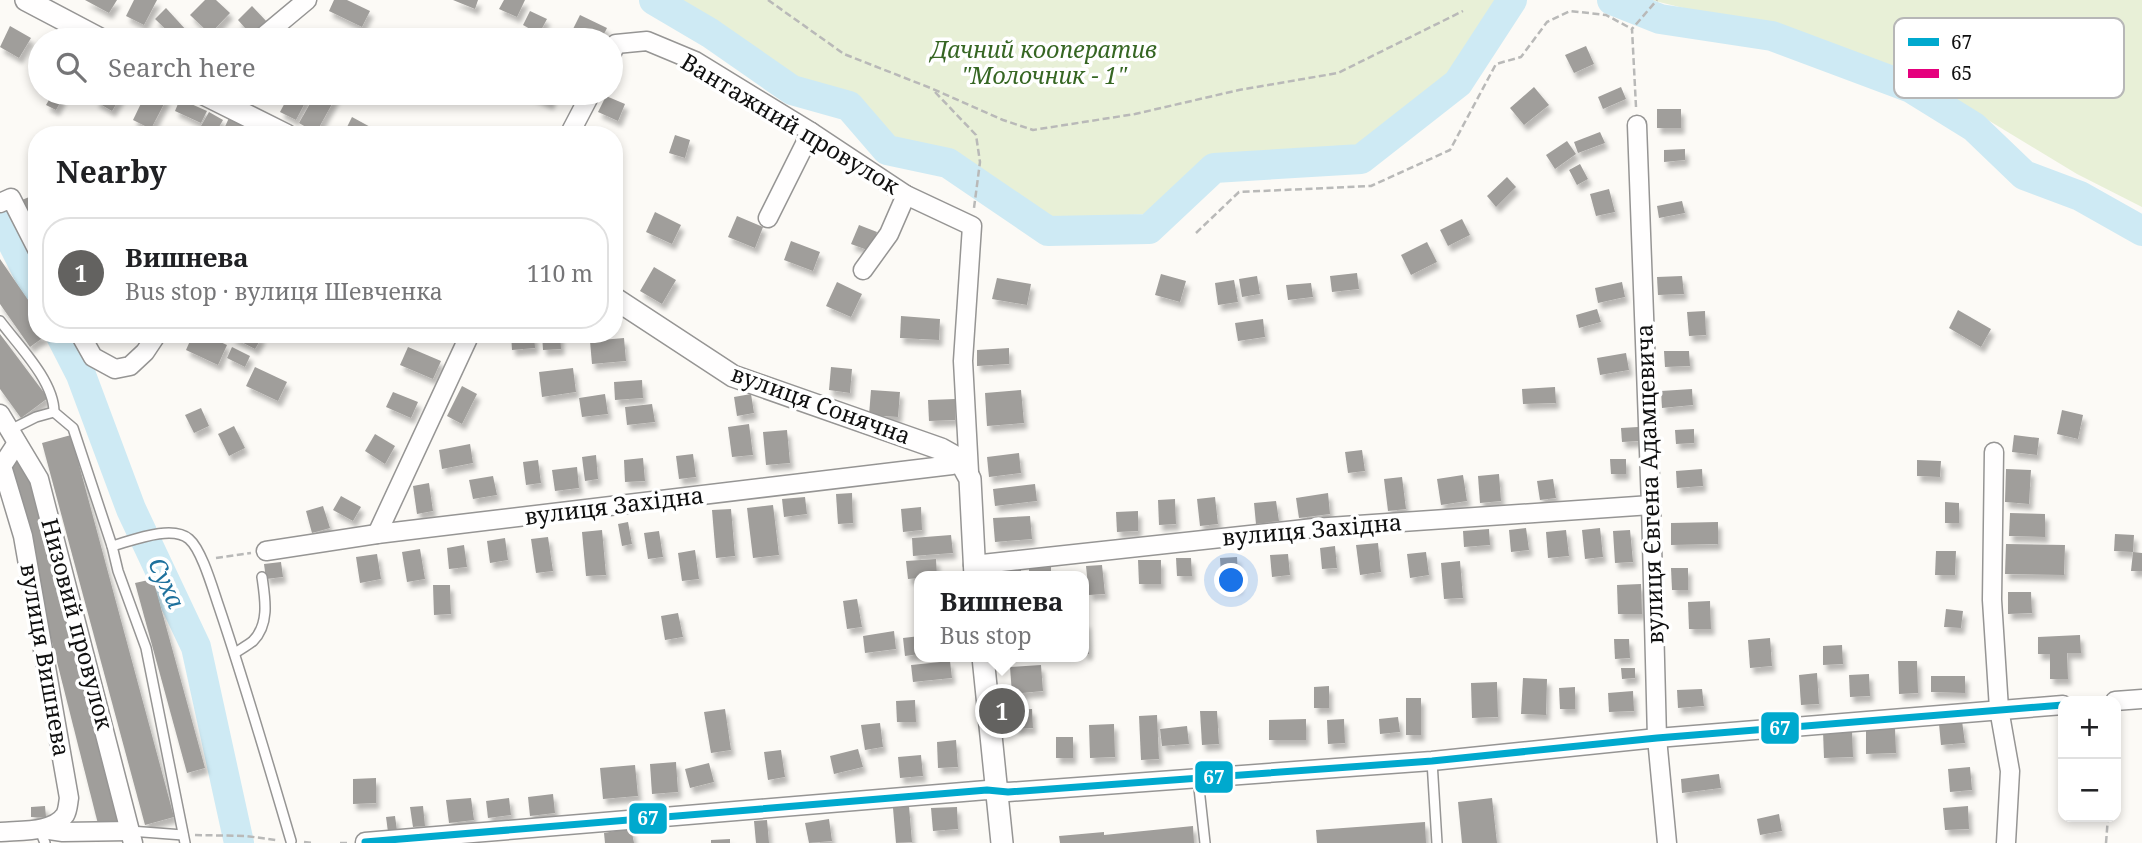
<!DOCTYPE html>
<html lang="en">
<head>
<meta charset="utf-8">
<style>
  body { margin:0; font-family:"Noto Serif",serif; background:#f2f2f2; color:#202124 }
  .controls { position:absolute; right:21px; bottom:21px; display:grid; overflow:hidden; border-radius:14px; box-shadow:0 4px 10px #0003 }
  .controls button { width:63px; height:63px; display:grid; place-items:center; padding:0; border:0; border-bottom:2px solid #e0e0e0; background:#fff; color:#202124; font:35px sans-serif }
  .you { position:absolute; left:1232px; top:581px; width:24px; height:24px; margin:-18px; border:5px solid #fff; border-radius:50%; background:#1a73e8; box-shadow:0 0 0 10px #1a73e833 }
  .badge { display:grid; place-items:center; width:46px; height:46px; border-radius:50%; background:#636260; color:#fff; font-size:23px; font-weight:700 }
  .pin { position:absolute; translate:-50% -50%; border:4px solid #fff; box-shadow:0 2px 7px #0006 }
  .popup { position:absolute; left:914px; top:571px; width:175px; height:91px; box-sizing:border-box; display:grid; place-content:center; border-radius:14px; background:#fff; filter:drop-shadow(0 2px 5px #0005); font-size:23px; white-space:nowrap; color:#757577 }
  .popup b { font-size:26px; color:#202124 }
  .popup::after { content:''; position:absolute; left:50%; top:100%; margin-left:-14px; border:14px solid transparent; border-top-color:#fff }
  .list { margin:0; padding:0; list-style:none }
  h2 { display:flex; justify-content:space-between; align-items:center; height:91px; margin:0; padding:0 28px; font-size:30px }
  h2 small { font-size:23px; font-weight:400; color:#757577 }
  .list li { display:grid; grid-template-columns:46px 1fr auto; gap:21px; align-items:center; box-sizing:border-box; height:112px; margin:0 14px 14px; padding:0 14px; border:2px solid #e0e0e0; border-radius:28px }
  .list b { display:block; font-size:26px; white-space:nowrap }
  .list p { margin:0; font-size:23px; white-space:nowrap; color:#757577 }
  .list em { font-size:23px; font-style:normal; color:#757577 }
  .icon { flex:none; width:38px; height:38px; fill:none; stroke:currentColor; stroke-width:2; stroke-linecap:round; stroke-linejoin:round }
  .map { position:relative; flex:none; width:2142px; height:843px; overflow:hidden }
  .search { position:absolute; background:#fff; box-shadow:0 4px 10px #0003; left:28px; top:28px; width:595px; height:77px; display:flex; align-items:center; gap:18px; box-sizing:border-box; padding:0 24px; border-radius:38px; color:#757577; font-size:26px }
  .panel { position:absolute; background:#fff; box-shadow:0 4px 10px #0003; left:28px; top:126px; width:595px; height:217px; border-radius:28px }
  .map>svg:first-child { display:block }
</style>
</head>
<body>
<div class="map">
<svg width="2142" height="843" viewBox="0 0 2142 843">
  <defs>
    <filter id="shadow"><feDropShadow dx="3.5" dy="6" stdDeviation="2" flood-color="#0004"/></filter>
  </defs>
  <rect width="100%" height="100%" fill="#fcfaf6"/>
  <!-- green -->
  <g fill="#e8f0d7">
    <polygon points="669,0 1501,0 1455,69 1369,144 1206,160 1148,214 1052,219 956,154 890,139 856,96 794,79 745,40"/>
    <polygon points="1651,0 2142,0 2142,207 2077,174 1917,77 1785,33"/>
  </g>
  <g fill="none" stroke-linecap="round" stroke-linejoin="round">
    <!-- river -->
    <g stroke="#ceeaf4" stroke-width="30">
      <polyline points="654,0 710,33 792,90 849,106 887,150 948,163 1048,231 1149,229 1214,168 1361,159 1458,83 1512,0"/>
      <polyline points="1612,0 1660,19 1772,36 1911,88 1974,127 2024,175 2080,196 2142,231"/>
      <polyline points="0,218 37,291"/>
      <polyline points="60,334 81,375 131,509 196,647 239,843"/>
    </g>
  </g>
  <!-- building -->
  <g fill="#a09e9b" filter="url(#shadow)">
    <polygon points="85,0 117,0 109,13"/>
    <polygon points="134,0 157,0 144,25 126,16"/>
    <polygon points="205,0 216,0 230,13 210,34 190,15"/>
    <polygon points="334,0 347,0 370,11 362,27 329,11"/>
    <polygon points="453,0 478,0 475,9"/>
    <polygon points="504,0 525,0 517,17 499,9"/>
    <polygon points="252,6 268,23 253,37 238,20"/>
    <polygon points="166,8 187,31 177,40 155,19"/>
    <polygon points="530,11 547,19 539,34 523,25"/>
    <polygon points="580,15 607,28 601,40 568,39"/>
    <polygon points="10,26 31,38 19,58 0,47"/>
    <polygon points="344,29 369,40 339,40"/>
    <polygon points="1586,46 1594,64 1574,73 1565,55"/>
    <polygon points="1534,87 1549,105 1524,125 1510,108"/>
    <polygon points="1621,87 1626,99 1603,109 1598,97"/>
    <polygon points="53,93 63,97 56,110 46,105"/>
    <polygon points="100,93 123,93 112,111 95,101"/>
    <polygon points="146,93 156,93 167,98 151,129 133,120"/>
    <polygon points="290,93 310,93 296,120 280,112"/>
    <polygon points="316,93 338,93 316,133 299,123"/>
    <polygon points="525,93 554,93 550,104"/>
    <polygon points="606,96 625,104 618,121 598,112"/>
    <polygon points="180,99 207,111 201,123 175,111"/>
    <rect x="1657" y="109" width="24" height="19"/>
    <polygon points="209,112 223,120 215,134 201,126"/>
    <polygon points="352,117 385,135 343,135"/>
    <polygon points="229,118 254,131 252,135 221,135"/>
    <polygon points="136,127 151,135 132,135"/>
    <polygon points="1600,132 1605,143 1578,153 1574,142"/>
    <polygon points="675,135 690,140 685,158 669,153"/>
    <polygon points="1567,141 1576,154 1555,169 1546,155"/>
    <polygon points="1685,149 1685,160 1664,162 1664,150"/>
    <polygon points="1580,164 1588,179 1577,185 1569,170"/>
    <polygon points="1507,177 1516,187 1496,207 1487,196"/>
    <polygon points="1609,189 1615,212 1596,216 1590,194"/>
    <polygon points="34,195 37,200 37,211 24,217 17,202"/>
    <polygon points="1682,201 1685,213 1659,218 1657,206"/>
    <polygon points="655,212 681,225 672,244 646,232"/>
    <polygon points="737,216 763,227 755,248 728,237"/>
    <polygon points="1462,219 1470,235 1448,246 1440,230"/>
    <polygon points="859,225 877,232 870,251 851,244"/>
    <polygon points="791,241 820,252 813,271 784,260"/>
    <polygon points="1427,242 1437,262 1411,275 1401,255"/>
    <polygon points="0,259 37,313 37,334 48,334 30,347 0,304"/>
    <polygon points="654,267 676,280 662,304 640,291"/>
    <polygon points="1357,273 1359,289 1332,292 1330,276"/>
    <polygon points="1161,274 1186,281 1180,302 1155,295"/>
    <polygon points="1257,276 1260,294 1242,297 1239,279"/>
    <polygon points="1682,276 1684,294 1658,295 1657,277"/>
    <polygon points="997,278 1031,284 1027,305 992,299"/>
    <polygon points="1234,280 1238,302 1218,305 1215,283"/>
    <polygon points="837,282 862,294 851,317 826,306"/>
    <polygon points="1622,282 1625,297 1598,303 1595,288"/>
    <polygon points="1311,283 1313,297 1288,300 1286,285"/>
    <polygon points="1597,309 1601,322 1579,328 1576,315"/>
    <polygon points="1958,310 1991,329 1981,347 1949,328"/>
    <polygon points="1705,311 1706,335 1689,336 1687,312"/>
    <polygon points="901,316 940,319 939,340 900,338"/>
    <polygon points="1263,319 1265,337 1238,341 1235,323"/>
    <polygon points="0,334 48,398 21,418 0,389"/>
    <polygon points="193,334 203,334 227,345 218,365 186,350"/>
    <polygon points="233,334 257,334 262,337 255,349 232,337"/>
    <polygon points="511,334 534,334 535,348 512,350"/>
    <polygon points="542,334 560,334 561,349 543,350"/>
    <polygon points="624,338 626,361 592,364 590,341"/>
    <polygon points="232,347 250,356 245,367 227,358"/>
    <polygon points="408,347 441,361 433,379 400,365"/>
    <polygon points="1009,348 1009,364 977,366 977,350"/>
    <polygon points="1664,351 1689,351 1690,366 1665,367"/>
    <polygon points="1626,353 1629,370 1600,375 1597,358"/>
    <polygon points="255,367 287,382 278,401 246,386"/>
    <polygon points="831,367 852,369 850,393 829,390"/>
    <polygon points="573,368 576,392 542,397 539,372"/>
    <polygon points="642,380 643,398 615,400 614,382"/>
    <polygon points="462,386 477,394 462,424 447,416"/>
    <polygon points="1555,387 1556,403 1523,404 1522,389"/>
    <polygon points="1692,389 1693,405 1662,408 1661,391"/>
    <polygon points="871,390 900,392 898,417 869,415"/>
    <polygon points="1021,390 1024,423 987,426 985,393"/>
    <polygon points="393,392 418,402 411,418 386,407"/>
    <polygon points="605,394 608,414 582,417 579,398"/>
    <polygon points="751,394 754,413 737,416 734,397"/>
    <polygon points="955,399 955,420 929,421 928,400"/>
    <polygon points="652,404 655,422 627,425 625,407"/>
    <polygon points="201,408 209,426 194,433 185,415"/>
    <polygon points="2062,410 2083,415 2078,439 2057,434"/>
    <polygon points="749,424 753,455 732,457 728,427"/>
    <polygon points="234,426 245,448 229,456 218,434"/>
    <polygon points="1638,427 1639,441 1622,442 1621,428"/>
    <polygon points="1694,429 1694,443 1676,444 1675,430"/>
    <polygon points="787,430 790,463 766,465 763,432"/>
    <polygon points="375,434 395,446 385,464 365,451"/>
    <polygon points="71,435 174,817 145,825 42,443"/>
    <polygon points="2014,435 2039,438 2037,455 2012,452"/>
    <polygon points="470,444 473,463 442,469 439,450"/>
    <polygon points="1362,450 1365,471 1348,473 1345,452"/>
    <polygon points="1019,453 1021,473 989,477 987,457"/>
    <polygon points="16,454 33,483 120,821 98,824 9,472"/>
    <polygon points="693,454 696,477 679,479 676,456"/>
    <polygon points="596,455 598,479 585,481 582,457"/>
    <polygon points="643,458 645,481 625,482 624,460"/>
    <polygon points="1610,459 1626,459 1626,474 1611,474"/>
    <polygon points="538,460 541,483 526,485 523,462"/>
    <polygon points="1917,460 1941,461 1940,477 1917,476"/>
    <polygon points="577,467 579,488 555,491 552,470"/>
    <polygon points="1702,469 1703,486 1677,488 1676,471"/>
    <polygon points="2006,469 2031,470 2029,504 2005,502"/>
    <polygon points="1499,474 1501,501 1480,503 1478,476"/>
    <polygon points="1463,475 1467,501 1441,505 1437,479"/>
    <polygon points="493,476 497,495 473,499 469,480"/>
    <polygon points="1402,477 1406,509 1388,511 1384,479"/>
    <polygon points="1553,479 1556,498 1540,500 1537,481"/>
    <polygon points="429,483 433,511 417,514 413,486"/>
    <polygon points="1035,484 1037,501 995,506 993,489"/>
    <polygon points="852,493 853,523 838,524 836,494"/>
    <polygon points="1328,493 1330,514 1299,518 1296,498"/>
    <polygon points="341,496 361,507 353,521 333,510"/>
    <polygon points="805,497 807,514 784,517 782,499"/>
    <polygon points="1215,497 1218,524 1200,526 1197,499"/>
    <polygon points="1175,499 1176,524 1159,525 1158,500"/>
    <polygon points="1276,501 1279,521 1256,524 1254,503"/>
    <polygon points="1945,502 1959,503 1959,523 1945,523"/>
    <polygon points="773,505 779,555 753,558 747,508"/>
    <polygon points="323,506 330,528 312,533 306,511"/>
    <polygon points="921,507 922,530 903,532 901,509"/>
    <polygon points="731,509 735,556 716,558 712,510"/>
    <polygon points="1138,511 1138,531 1117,532 1116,512"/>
    <polygon points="2010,513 2045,514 2045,537 2009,536"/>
    <polygon points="1030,516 1032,539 995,542 993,518"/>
    <polygon points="628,522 632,544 622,546 618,524"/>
    <polygon points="1718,522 1718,544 1671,545 1671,523"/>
    <polygon points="1526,528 1529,550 1511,552 1509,530"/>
    <polygon points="1600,528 1603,557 1585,559 1582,530"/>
    <polygon points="1489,529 1490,545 1464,547 1463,531"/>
    <polygon points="602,530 606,575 586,576 582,532"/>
    <polygon points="1566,530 1569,556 1548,558 1546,532"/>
    <polygon points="1630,530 1633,562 1615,563 1613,531"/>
    <polygon points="659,531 663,557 648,559 644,533"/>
    <polygon points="2115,534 2134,535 2133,552 2114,551"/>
    <polygon points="951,535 953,553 913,556 912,538"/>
    <polygon points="548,537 553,571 536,573 531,539"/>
    <polygon points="505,538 508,560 490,563 487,541"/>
    <polygon points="1378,543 1381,572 1360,575 1356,545"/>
    <polygon points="2006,544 2065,545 2064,575 2005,574"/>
    <polygon points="464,545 467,567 449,569 447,548"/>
    <polygon points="1335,546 1337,568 1322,569 1320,548"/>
    <polygon points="420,549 425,579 407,582 402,552"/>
    <polygon points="695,550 699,579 682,581 678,553"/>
    <polygon points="1936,551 1956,551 1955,575 1935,575"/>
    <polygon points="1426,552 1429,575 1410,578 1407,554"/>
    <polygon points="2133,552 2142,553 2142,571 2131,571"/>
    <polygon points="377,554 381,579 360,583 356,557"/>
    <polygon points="1288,554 1290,575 1272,577 1270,555"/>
    <polygon points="1237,557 1239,588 1222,589 1220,558"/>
    <polygon points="1176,558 1191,558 1192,576 1177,576"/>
    <polygon points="936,559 937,576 920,576 920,578 908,579 906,561"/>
    <polygon points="1138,560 1161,560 1161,584 1139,584"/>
    <polygon points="1460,561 1463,598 1444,599 1441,563"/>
    <polygon points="281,562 283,577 266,579 264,564"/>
    <polygon points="1102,565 1105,594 1089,595 1086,566"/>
    <polygon points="1051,567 1051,576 1029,576 1029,568"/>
    <polygon points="1671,568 1688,568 1688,590 1672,590"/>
    <rect x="1003" y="570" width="18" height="6"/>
    <polygon points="153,579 205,768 187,773 135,583"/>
    <polygon points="1641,584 1642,614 1618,614 1617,585"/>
    <polygon points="433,585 450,585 451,614 434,615"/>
    <polygon points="2008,592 2031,592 2032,613 2008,614"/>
    <polygon points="857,599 862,627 847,629 843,601"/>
    <polygon points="1710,601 1711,629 1689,629 1688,602"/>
    <polygon points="1946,609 1963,611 1961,628 1944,627"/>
    <polygon points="678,613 683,637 665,640 661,616"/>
    <polygon points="1084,622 1087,622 1089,654 1084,654"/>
    <polygon points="894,631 896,649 865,653 863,636"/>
    <polygon points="2080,635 2081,653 2067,653 2068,679 2050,679 2050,654 2038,654 2038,637"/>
    <polygon points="920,636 920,654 905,656 903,638"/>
    <polygon points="1770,638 1772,666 1750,668 1748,640"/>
    <polygon points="1614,639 1629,639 1630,658 1615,659"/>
    <polygon points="1842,645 1843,664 1823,665 1823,646"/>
    <polygon points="950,661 952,678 913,682 911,665"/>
    <polygon points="1898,661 1917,661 1918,693 1899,694"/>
    <polygon points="1041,665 1043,691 1012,694 1010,667"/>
    <polygon points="1621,668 1635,668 1635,678 1622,679"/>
    <polygon points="1817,673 1819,704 1801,705 1799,675"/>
    <polygon points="1869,674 1870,696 1850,697 1849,675"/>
    <polygon points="1931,676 1965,676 1965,693 1931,692"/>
    <polygon points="1523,678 1547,679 1546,715 1521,714"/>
    <polygon points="1497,682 1498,717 1472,718 1471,683"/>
    <polygon points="1329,686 1329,708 1314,708 1314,687"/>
    <polygon points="1575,687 1575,709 1560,709 1559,688"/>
    <polygon points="1702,689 1704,706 1678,708 1677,690"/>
    <polygon points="1633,691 1634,711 1609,712 1608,693"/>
    <rect x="1406" y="698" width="15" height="37"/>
    <polygon points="915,700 916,722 897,722 896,701"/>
    <polygon points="725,709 731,750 711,753 704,712"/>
    <polygon points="1032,709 1033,728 1015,729 1014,710"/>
    <polygon points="1200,711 1217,711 1219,744 1202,745"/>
    <polygon points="1157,715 1159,759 1141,760 1139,716"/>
    <polygon points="1398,717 1400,732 1380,734 1379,719"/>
    <polygon points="1306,719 1306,740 1269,740 1269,720"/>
    <polygon points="1344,719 1345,743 1328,744 1327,720"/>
    <polygon points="1962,721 1965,743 1941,745 1939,724"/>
    <polygon points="880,723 883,747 865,750 861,725"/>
    <polygon points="1114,724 1115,757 1090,758 1089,725"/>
    <polygon points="1187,726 1189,744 1162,746 1160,729"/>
    <polygon points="1895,728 1896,753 1866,754 1866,730"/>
    <polygon points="1852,729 1853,757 1824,758 1823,731"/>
    <rect x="1056" y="737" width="17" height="21"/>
    <polygon points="956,740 958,767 938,768 937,742"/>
    <polygon points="858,749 863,767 834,774 830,756"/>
    <polygon points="781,750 785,777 768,780 764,752"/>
    <polygon points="921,755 923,776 900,778 898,757"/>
    <polygon points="676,762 678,792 652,794 650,764"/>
    <polygon points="709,763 714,782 690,788 685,769"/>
    <polygon points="635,765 638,796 603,799 600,768"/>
    <polygon points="1970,767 1972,790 1950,792 1948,769"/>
    <polygon points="1719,774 1721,788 1682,793 1681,779"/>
    <polygon points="376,778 376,803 353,804 353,779"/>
    <polygon points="553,794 555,813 530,816 528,797"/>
    <polygon points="471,798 474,820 449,823 446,800"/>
    <polygon points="509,798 511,815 488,818 486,801"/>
    <polygon points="1492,798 1497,843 1462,843 1458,802"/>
    <polygon points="45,806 46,817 31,817 31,807"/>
    <polygon points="423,806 425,826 413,827 410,807"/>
    <polygon points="909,806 912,842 896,843 893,808"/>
    <polygon points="1968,806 1969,829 1945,830 1943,808"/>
    <polygon points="957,807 958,829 933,831 931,808"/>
    <polygon points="1779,814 1782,831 1760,835 1757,819"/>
    <polygon points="395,816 397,831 388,832 386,817"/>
    <polygon points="829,819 832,841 809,843 805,823"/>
    <polygon points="767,820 769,843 756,843 754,821"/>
    <polygon points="1425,822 1426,843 1317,843 1316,830"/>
    <polygon points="1193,826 1194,843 1060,843 1059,836 1104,832 1104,835"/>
    <polygon points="631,828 634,843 605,843 604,833"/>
    <polygon points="730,839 730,843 711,843 711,840"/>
  </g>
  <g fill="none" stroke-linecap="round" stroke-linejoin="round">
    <!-- service casing -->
    <g stroke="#969594" stroke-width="12">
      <g id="service">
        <path d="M 0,321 C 18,345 54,381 54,412"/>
        <polyline points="10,430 36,417 54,412 73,428 112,546 118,571 146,648 185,843"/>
        <path d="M 112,546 C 131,541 172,524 189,539 C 202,550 213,590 219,607 C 245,684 268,763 291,841"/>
        <path d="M 235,653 C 241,649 248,645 253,641 C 270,624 265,598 262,577"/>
        <polyline points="1432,761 1437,843"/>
        <polyline points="1198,779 1205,843"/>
        <polyline points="39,828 45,843"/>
        <polyline points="130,831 183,835"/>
      </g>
    </g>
    <!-- minor casing -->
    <g stroke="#969594" stroke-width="21">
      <g id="minor">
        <polyline points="259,40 307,0"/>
        <polyline points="611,55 616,44 647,41 695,61 811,132 906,195 972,226 963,361 969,472"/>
        <polyline points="1637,125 1651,505 1657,738 1667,843"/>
        <polyline points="569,135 591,93"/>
        <polyline points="0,203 11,198 37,249"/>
        <polyline points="768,218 811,132"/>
        <polyline points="863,270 889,234 906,195"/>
        <polyline points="80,334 93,357 115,369 130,366 145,352 157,334"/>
        <polyline points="0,414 39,479 133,843"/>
        <polyline points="1994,452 1992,600 1999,709 2010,771 2006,843"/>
        <polyline points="377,534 470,334"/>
        <polyline points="266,551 377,534 952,465 959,459"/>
        <polyline points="973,565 1314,528 1651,505"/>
        <polyline points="2115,701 2142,699"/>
        <polyline points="43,829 63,832 130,831"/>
        <path d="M 0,832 C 20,830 53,833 65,815 C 68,810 68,803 69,798 L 23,536 L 2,466 L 17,443"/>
        <polyline points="365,842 987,790 1008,792 1432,761 1657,738 2063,705"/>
      </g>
    </g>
    <!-- tertiary casing -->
    <g stroke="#969594" stroke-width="24">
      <g id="tertiary">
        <polyline points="26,0 102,40"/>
        <polyline points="202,93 286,135"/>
        <polyline points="614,298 733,376 941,449 959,459 970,479 975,576"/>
        <polyline points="983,657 1002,843"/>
      </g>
    </g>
    <!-- path -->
    <g stroke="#b9b9b8" stroke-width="2.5" stroke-dasharray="7 3.5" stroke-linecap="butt">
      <polyline points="768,0 844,54 933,89 1003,120 1033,130 1135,114 1239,90 1338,73 1463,11"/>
      <polyline points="935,92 976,135 980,162 974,208"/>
      <polyline points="1636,107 1632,29 1657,0"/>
      <polyline points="1196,233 1239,192 1371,186 1450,150 1496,64 1521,57 1547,22 1570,11 1606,15 1632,29"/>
      <polyline points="216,558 251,553"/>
      <polyline points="195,835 246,836 276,840"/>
      <polyline points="304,842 314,843"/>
      <polyline points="340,843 347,843"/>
      <polyline points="2106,843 2108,817"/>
    </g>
    <!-- service -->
    <use href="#service" stroke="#fffefe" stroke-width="9"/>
    <!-- minor -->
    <use href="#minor" stroke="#fffefe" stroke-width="18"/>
    <!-- tertiary -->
    <use href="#tertiary" stroke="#fffefe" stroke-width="21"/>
    <!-- bus-1 casing -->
    <g stroke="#fff" stroke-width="12">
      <polyline id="bus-1" points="365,842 987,790 1008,792 1432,761 1657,738 2063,705"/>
    </g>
    <!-- bus-1 -->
    <use href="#bus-1" stroke="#00a9ce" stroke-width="7"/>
  </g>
  <g text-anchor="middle" stroke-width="7" stroke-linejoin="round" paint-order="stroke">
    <!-- park labels -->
    <g font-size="23" font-style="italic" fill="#366623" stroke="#fff">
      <text x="1044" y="58">Дачний кооператив<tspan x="1044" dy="26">"Молочник - 1"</tspan></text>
    </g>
    <!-- street labels -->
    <g font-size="23" fill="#101010" stroke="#fff">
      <text transform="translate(790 124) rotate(31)" y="8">Вантажний провулок</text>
      <text transform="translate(821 405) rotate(20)" y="8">вулиця Сонячна</text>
      <text transform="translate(1650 484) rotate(-92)" y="8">вулиця Євгена Адамцевича</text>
      <text transform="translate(614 506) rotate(-7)" y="8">вулиця Західна</text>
      <text transform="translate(1312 530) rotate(-5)" y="8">вулиця Західна</text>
      <text transform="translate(77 624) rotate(75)" y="8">Низовий провулок</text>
      <text transform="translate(45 660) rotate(80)" y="8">вулиця Вишнева</text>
    </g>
    <!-- water labels -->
    <g font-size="24" font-style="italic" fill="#1e719d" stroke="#fff">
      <text transform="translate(166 583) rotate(65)" y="8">Суха</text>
    </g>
  </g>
  <!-- legend -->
  <rect x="1894" y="18" width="230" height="80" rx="10" fill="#fff" stroke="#b7b7b7" stroke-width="2"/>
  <rect x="1908" y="38" width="31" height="8" fill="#00a9ce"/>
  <rect x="1908" y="69" width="31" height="9" fill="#e5007d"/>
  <g font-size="19" fill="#101010">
    <text x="1951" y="49">67</text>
    <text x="1951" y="80">65</text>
  </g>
  <g stroke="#fff" stroke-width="2.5">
    <rect x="1760" y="711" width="40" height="34" rx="7" fill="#00a9ce"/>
    <rect x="1194" y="760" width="40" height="34" rx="7" fill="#00a9ce"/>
    <rect x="628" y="802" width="40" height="33" rx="7" fill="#00a9ce"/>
  </g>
  <g font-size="19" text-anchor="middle" font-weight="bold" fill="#fff">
    <text x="1780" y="735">67</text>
    <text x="1214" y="784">67</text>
    <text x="648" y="825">67</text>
  </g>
</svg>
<div class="controls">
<button>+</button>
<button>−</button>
</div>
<div class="you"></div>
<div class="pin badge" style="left:1002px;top:711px">1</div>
<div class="popup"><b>Вишнева</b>Bus stop</div>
<div class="search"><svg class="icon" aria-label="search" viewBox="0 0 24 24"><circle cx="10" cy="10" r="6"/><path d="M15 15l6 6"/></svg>Search here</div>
<section class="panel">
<h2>Nearby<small></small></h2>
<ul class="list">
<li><span class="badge">1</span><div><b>Вишнева</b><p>Bus stop · вулиця Шевченка</p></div><em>110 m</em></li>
</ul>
</section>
</div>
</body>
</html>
